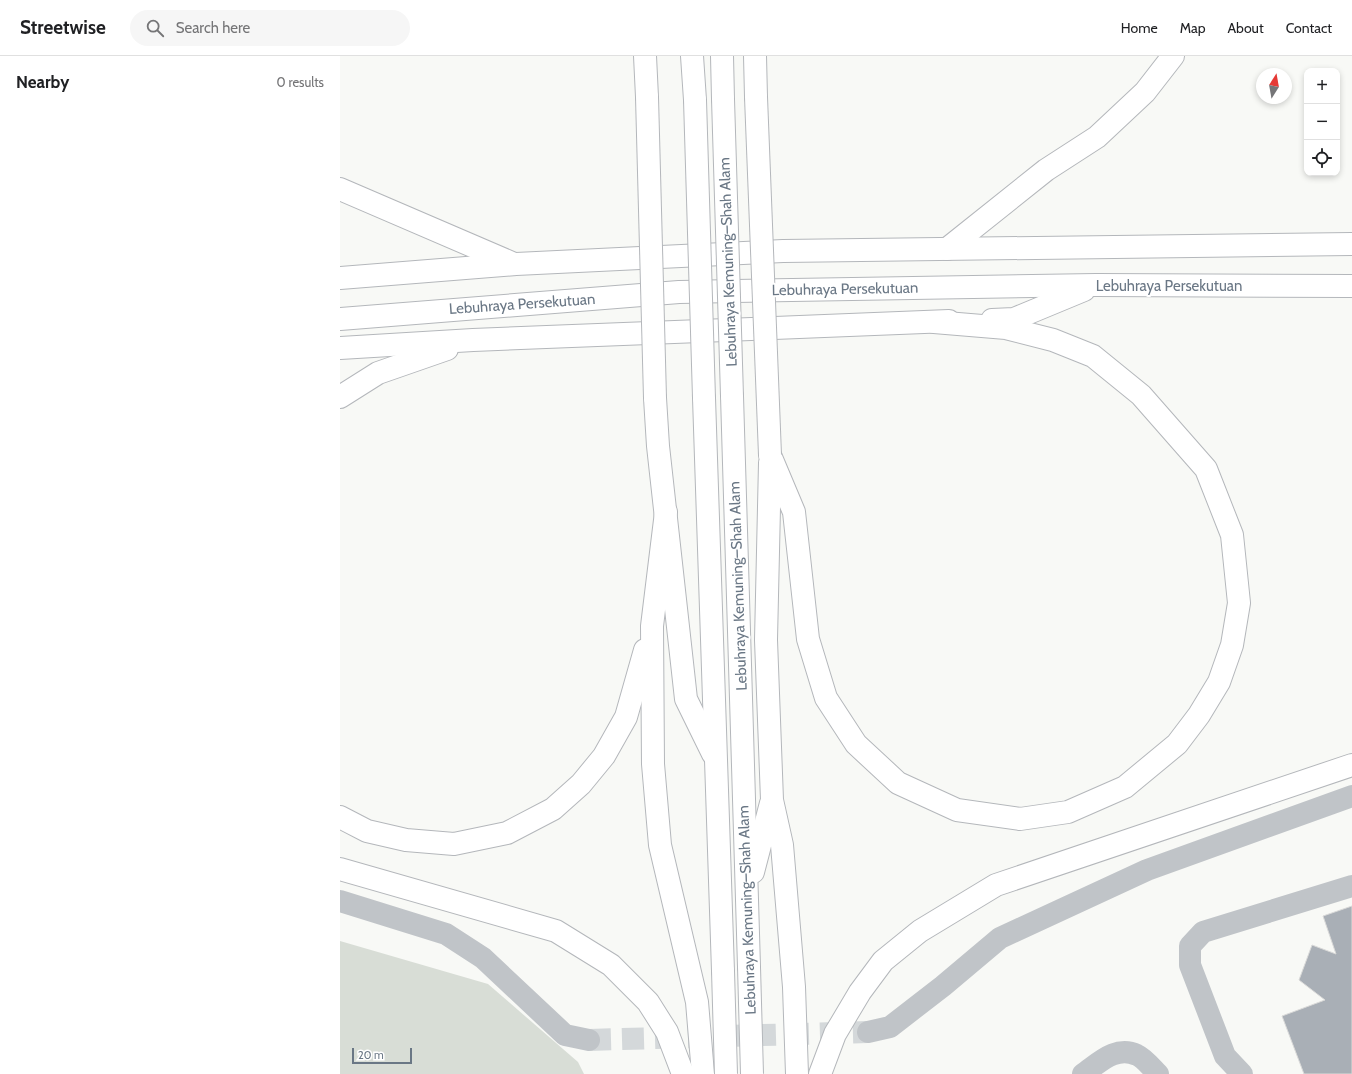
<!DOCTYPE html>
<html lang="en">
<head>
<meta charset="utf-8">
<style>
  body { margin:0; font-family:Cabin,sans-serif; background:#f6f6f6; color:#202124 }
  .controls { position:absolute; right:12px; top:12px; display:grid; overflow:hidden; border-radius:8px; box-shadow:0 2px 6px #0003 }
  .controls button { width:36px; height:36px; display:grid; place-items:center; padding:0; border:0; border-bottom:1px solid #e0e0e0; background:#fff; color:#202124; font:20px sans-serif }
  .compass { position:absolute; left:916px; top:12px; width:36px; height:36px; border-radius:50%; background:#fff; box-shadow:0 2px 6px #0003; rotate:11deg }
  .scale { position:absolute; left:12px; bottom:10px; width:60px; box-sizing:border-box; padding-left:4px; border:2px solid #6a7785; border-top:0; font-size:11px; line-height:14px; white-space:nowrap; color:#6a7785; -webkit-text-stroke:3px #fff; paint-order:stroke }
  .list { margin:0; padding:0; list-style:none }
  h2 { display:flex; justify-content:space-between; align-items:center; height:52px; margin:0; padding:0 16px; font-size:17px }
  h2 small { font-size:13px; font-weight:400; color:#757577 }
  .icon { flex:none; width:22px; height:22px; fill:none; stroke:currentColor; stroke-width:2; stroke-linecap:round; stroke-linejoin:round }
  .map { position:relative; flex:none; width:1012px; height:1018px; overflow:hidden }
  header { display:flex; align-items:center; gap:24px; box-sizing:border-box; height:56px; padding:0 20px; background:#fff; border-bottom:1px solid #e0e0e0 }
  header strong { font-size:19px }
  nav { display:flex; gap:22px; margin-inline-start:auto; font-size:14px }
  .search { width:280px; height:36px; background:#f6f6f6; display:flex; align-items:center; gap:10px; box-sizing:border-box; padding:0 14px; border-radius:22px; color:#757577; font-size:15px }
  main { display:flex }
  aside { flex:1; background:#fff }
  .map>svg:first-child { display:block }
</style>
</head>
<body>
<header>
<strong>Streetwise</strong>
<div class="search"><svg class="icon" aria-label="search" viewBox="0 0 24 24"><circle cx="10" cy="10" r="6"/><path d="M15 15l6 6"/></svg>Search here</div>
<nav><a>Home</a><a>Map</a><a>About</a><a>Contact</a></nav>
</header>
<main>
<aside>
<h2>Nearby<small>0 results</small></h2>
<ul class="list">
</ul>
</aside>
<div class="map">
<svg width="1012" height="1018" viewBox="0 0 1012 1018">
  <rect width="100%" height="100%" fill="#f8f9f6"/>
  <!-- green -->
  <polygon fill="#d8ddd6" points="0,885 148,928 238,1006 244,1018 0,1018"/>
  <!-- building -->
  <polygon fill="#a9afb6" stroke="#dadad9" points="1012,850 1012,1018 964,1018 942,960 985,944 959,924 972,889 996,898 983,860"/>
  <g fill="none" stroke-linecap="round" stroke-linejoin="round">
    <!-- minor-tunnel -->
    <polyline stroke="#d4d8da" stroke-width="22" stroke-dasharray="22 11" stroke-linecap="butt" points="249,984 528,976"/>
    <!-- highway casing -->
    <g stroke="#b4b7bb" stroke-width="24">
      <g id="highway">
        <polyline points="305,0 307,41"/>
        <polyline points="352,0 355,44"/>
        <polyline points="382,0 383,43"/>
        <polyline points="415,0 416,41"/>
        <polyline points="0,133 172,207"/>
        <polyline points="607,193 706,114 757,81 805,36 833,0"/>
        <polyline points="0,222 176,208 443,195 1012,188"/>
        <polyline points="0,263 339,236 756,229 1012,230"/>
        <polyline points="652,264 674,263 744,234"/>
        <polyline points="0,292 133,284 609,265"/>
        <polyline points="392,340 409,911"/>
        <polyline points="0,341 38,317 107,293"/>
        <polyline points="315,342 318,390 346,643 373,698"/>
        <polyline points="364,342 383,915"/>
        <polyline points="430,399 454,456 468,583 486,642 516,688 558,727 617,754 680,763 728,756 785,731 837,688 859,659 879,626 892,589 899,547 892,479 866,413 801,339 753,300 713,284 666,272 594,266"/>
        <polyline points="430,407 426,584 432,744 442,789 454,931 457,1018"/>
        <polyline points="326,456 312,570 313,708 320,789 357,946 363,1018"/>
        <polyline points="0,761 27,775 66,784 114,788 167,777 213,753 241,728 264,700 286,661 305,594"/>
        <polyline points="0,813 216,875 271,909 308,946 327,976 343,1018"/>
        <polyline points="413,816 431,747"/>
        <polyline points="480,1018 495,978 520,936 543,905 580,875 656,829 1012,709"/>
      </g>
    </g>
    <!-- minor -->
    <g stroke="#c0c4c8" stroke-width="22">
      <polyline points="0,845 106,878 143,902 225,979 249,984"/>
      <polyline points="528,976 550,971 603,930 660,882 807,814 1012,740"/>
      <path d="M 743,1018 C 759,1007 776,989 797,999 C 804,1002 812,1012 818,1018"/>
      <polyline points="902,1018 885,1000 850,909 850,890 863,876 1012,830"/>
    </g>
    <!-- highway -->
    <use href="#highway" stroke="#fff" stroke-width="22"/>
    <!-- highway-bridge casing -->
    <g stroke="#b4b7bb" stroke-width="24" stroke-linecap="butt">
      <g id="highway-bridge">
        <polyline points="307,41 315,342"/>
        <polyline points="416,41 430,399"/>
        <polyline points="383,43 392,340"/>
        <polyline points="355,44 364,342"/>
        <polyline points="409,911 412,1018"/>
        <polyline points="383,915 386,1018"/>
      </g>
    </g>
    <!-- highway-bridge -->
    <use href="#highway-bridge" stroke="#fff" stroke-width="22"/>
  </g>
  <g text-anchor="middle" stroke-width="4" stroke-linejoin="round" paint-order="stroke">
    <!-- street labels -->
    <g font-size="15" fill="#6a7785" stroke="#fff">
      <text transform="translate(388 206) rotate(-92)" y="5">Lebuhraya Kemuning–Shah Alam</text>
      <text x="829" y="235">Lebuhraya Persekutuan</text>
      <text transform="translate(505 233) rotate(-1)" y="5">Lebuhraya Persekutuan</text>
      <text transform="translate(182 248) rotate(-4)" y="5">Lebuhraya Persekutuan</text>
      <text transform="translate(398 530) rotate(-92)" y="5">Lebuhraya Kemuning–Shah Alam</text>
      <text transform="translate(407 854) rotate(-92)" y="5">Lebuhraya Kemuning–Shah Alam</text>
    </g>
  </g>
</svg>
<div class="controls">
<button>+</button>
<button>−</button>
<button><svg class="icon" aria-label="locate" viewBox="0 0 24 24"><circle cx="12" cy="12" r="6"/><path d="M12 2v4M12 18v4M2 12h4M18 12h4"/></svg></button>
</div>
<svg class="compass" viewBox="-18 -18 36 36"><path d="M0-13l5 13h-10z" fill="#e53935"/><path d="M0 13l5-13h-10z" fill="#757577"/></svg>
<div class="scale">20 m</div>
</div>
</main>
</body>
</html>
